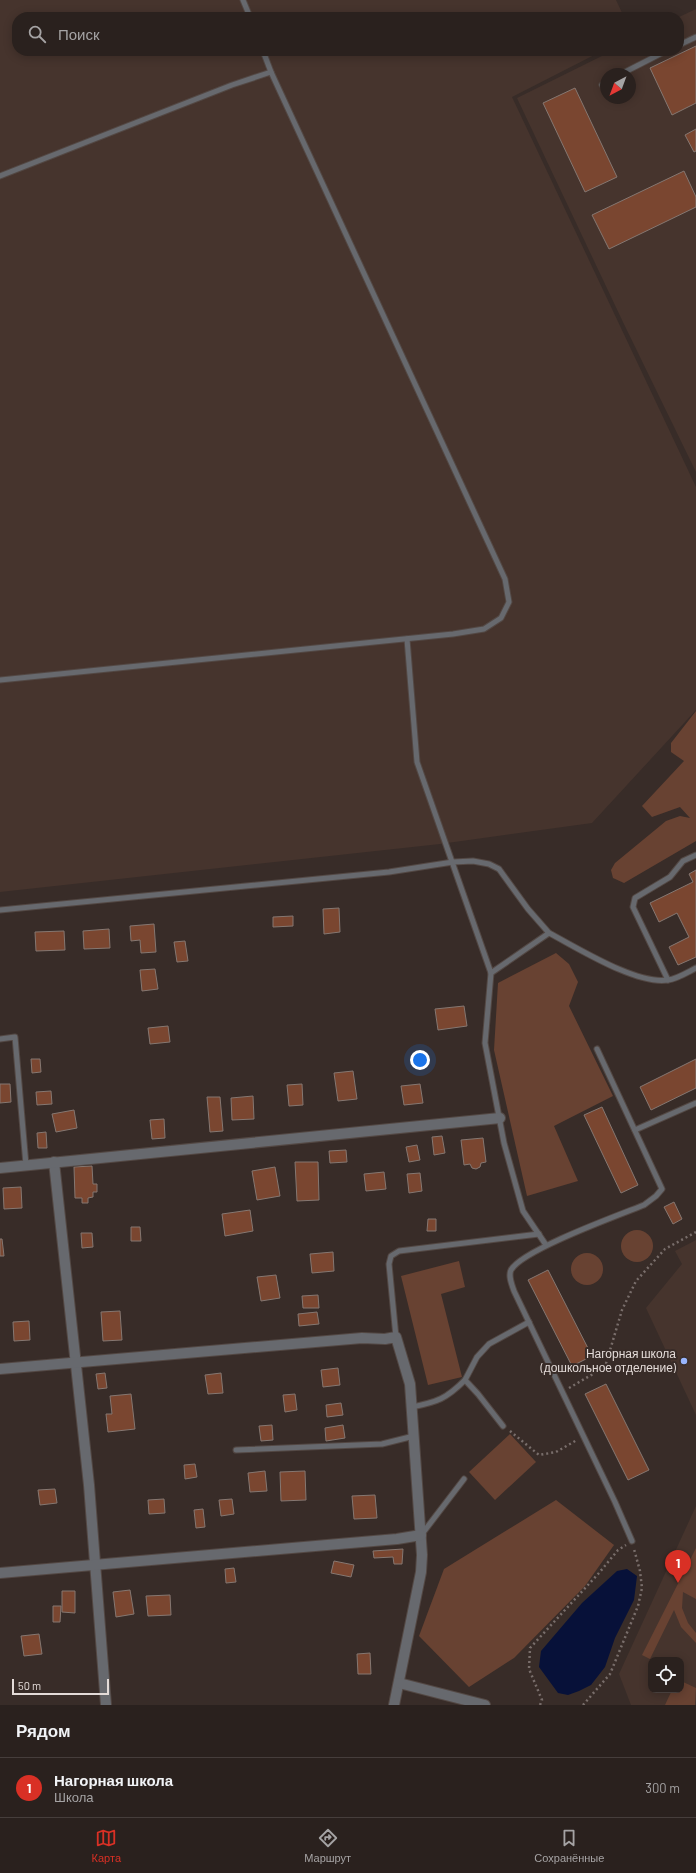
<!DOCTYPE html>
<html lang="ru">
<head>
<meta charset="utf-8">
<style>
  body { margin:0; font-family:Barlow,sans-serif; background:#362e2b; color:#f1f3f6 }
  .controls { position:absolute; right:12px; bottom:12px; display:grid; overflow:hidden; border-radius:8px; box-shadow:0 2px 10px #0003 }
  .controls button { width:36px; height:36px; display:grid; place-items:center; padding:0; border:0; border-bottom:1px solid #463e3c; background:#2a211e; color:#f1f3f6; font:20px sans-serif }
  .compass { position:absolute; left:600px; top:68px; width:36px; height:36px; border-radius:50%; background:#2a211e; box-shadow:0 2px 10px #0003; rotate:221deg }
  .scale { position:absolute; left:12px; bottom:10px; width:97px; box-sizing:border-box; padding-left:4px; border:2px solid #e3dbd8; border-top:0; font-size:11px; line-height:14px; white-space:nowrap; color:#e3dbd8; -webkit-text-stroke:3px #382c28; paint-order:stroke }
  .you { position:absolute; left:420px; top:1060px; width:14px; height:14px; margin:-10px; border:3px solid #fff; border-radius:50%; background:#1a73e8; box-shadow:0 0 0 6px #1a73e833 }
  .badge { display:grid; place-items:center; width:26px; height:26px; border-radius:50%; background:#d93025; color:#fff; font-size:13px; font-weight:700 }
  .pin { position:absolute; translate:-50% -33px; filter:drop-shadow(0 1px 2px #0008) }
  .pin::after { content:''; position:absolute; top:21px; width:14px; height:12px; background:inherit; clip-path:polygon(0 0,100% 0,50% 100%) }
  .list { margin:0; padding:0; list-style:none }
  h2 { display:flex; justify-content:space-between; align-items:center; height:52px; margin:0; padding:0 16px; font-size:17px }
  h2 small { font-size:13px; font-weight:400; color:#a5a3a4 }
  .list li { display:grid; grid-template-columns:26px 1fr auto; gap:12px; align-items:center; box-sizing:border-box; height:60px; padding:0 16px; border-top:1px solid #463e3c }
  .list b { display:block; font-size:15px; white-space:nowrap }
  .list p { margin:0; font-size:13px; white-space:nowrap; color:#a5a3a4 }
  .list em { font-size:13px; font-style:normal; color:#a5a3a4 }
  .icon { flex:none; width:22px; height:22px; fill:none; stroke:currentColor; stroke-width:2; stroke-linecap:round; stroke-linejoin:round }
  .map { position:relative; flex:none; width:696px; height:1705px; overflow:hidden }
  .search { position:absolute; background:#2a211e; box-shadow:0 2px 10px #0003; left:12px; right:12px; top:12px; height:44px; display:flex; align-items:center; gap:10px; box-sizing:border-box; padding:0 14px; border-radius:16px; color:#a5a3a4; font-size:15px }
  .sheet { height:112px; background:#2a211e }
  nav { display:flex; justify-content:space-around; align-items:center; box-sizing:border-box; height:56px; border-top:1px solid #463e3c; background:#2a211e; font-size:11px; color:#a5a3a4 }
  nav a { display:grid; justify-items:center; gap:2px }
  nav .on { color:#d93025 }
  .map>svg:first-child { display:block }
</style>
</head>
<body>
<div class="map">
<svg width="696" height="1705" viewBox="0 0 696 1705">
  <rect width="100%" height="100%" fill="#382c28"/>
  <!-- built -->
  <g fill="#46342d" fill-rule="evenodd">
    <polygon points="0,0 616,0 624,17 17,17 17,51 602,51 512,97 696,487 696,710 592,823 440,844 0,892"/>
    <path d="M 696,9 L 696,472 L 622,320 L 517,98 L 612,51 L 679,51 L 679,17 ZM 606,74 L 630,74 L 630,98 L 606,98 Z"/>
    <polygon points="696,1240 696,1415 646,1308 682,1264 675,1251"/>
    <path d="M 696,1506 L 696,1705 L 631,1705 L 619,1674 ZM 651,1660 L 681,1660 L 681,1690 L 651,1690 Z"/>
  </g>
  <!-- green -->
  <g fill="#684232">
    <polygon points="696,711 696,841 624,883 613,878 611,870 615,863 666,821 680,816 690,818 680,807 652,817 642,806 684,761 671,752 671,743"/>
    <polygon points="556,953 569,964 578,982 569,1006 613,1096 554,1126 578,1181 527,1196 494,1050 498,983"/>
    <circle cx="637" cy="1246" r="16"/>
    <circle cx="587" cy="1269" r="16"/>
    <polygon points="459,1261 465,1287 441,1294 462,1377 428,1385 401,1276"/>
    <polygon points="510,1434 536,1462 495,1500 469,1472"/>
    <polygon points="556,1500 614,1545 585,1586 514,1658 469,1687 419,1636 444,1569"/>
    <polygon points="696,1548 696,1599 683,1592 682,1608 688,1623 696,1633 696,1643 681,1627 674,1610 650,1659 642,1655"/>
    <polygon points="681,1681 696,1688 695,1705 665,1705 672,1690 681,1690"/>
  </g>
  <!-- water -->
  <polygon fill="#071139" points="627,1569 637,1576 634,1600 615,1638 605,1667 591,1685 579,1691 568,1695 558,1693 539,1667 541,1651 582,1603 617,1571"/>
  <!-- building -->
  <g fill="#7a4630" stroke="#857771">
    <polygon points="696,46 696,103 672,115 650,68"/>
    <polygon points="575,88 617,177 585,192 543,103"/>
    <polygon points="696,129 696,151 694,152 685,135"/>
    <polygon points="684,171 696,197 696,207 609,249 592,215"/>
    <polygon points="696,870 696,957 678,965 669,947 689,937 677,913 659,922 650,903 693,882 689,874"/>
    <polygon points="339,908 340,932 324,934 323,909"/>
    <polygon points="293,916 293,926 273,927 273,917"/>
    <polygon points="154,924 156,952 141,953 140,940 131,941 130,926"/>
    <polygon points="109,929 110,948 84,949 83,931"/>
    <polygon points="64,931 65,950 36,951 35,932"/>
    <polygon points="185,941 188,961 177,962 174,942"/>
    <polygon points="155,969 158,989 142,991 140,970"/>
    <polygon points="464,1006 467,1026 438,1030 435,1009"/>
    <polygon points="168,1026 170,1042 150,1044 148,1028"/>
    <polygon points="31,1059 40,1059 41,1072 32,1073"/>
    <polygon points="696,1059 696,1088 651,1110 640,1087"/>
    <polygon points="353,1071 357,1099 338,1101 334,1073"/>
    <polygon points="0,1084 10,1084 11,1102 0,1103"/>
    <polygon points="302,1084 303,1105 289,1106 287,1085"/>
    <polygon points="420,1084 423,1103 404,1105 401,1086"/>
    <polygon points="51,1091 52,1104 37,1105 36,1092"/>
    <polygon points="253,1096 254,1119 232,1120 231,1098"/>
    <polygon points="207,1097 220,1097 223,1131 210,1132"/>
    <polygon points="602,1107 638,1185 621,1193 584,1115"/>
    <polygon points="74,1110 77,1128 56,1132 52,1114"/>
    <polygon points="164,1119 165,1138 152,1139 150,1120"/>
    <polygon points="46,1132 47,1148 38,1148 37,1133"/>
    <polygon points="442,1136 445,1153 434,1155 432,1137"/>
    <polygon points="483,1138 486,1162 481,1163 480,1167 476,1169 472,1168 470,1164 464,1165 461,1140"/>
    <polygon points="417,1145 420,1160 409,1162 406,1147"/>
    <polygon points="346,1150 347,1162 330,1163 329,1151"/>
    <polygon points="295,1162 318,1162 319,1200 297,1201"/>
    <polygon points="92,1166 93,1184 97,1184 97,1192 93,1192 93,1197 88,1198 88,1203 82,1203 82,1198 75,1198 74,1167"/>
    <polygon points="275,1167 280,1196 257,1200 252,1171"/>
    <polygon points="384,1172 386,1189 366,1191 364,1174"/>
    <polygon points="420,1173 422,1191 409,1193 407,1174"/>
    <polygon points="21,1187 22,1208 4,1209 3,1188"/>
    <polygon points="674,1202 682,1219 673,1224 664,1207"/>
    <polygon points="250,1210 253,1231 225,1236 222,1214"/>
    <polygon points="428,1219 436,1219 436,1231 427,1231"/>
    <polygon points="131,1227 140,1227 141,1241 131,1241"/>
    <polygon points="81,1233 92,1233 93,1247 82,1248"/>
    <polygon points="0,1239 2,1239 4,1256 0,1256"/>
    <polygon points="333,1252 334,1271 312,1273 310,1254"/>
    <polygon points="548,1270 592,1356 572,1366 528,1280"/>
    <polygon points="276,1275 280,1298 261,1301 257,1277"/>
    <polygon points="318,1295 319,1308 303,1308 302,1296"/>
    <polygon points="120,1311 122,1340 103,1341 101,1312"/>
    <polygon points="317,1312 319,1324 299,1326 298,1314"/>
    <polygon points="29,1321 30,1340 14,1341 13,1322"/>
    <polygon points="338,1368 340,1385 323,1387 321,1370"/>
    <polygon points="105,1373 107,1388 98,1389 96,1374"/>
    <polygon points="221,1373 223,1393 208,1394 205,1375"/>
    <polygon points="606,1384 649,1470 628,1480 585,1394"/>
    <polygon points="131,1394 135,1429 108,1432 106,1414 112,1414 110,1396"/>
    <polygon points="295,1394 297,1410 285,1412 283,1395"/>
    <polygon points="341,1403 343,1415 327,1417 326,1405"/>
    <polygon points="272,1425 273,1440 261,1441 259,1426"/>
    <polygon points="343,1425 345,1438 326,1441 325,1428"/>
    <polygon points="195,1464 197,1477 185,1479 184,1465"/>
    <polygon points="265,1471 267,1491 250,1492 248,1473"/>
    <polygon points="305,1471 306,1500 281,1501 280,1472"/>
    <polygon points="55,1489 57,1503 40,1505 38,1490"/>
    <polygon points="375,1495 377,1518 354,1519 352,1496"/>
    <polygon points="164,1499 165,1513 149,1514 148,1500"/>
    <polygon points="232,1499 234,1514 221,1516 219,1500"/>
    <polygon points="203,1509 205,1527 196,1528 194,1510"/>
    <polygon points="403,1549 402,1564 394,1564 393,1557 374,1558 373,1551"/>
    <polygon points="334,1561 354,1565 351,1577 331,1573"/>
    <polygon points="234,1568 236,1582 226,1583 225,1569"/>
    <polygon points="130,1590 134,1614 116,1617 113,1592"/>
    <polygon points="62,1591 75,1591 75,1613 62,1612"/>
    <polygon points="170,1595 171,1615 148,1616 146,1596"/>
    <polygon points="53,1606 61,1606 60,1622 53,1622"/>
    <polygon points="39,1634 42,1654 24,1656 21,1636"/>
    <polygon points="370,1653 371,1674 358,1674 357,1654"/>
  </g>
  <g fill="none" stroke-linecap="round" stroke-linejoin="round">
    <!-- lane casing -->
    <g stroke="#534844" stroke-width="7">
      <g id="lane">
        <polyline points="243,0 250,17"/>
        <polyline points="679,45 696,37"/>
        <polyline points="621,74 666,51"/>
        <polyline points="602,85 606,83"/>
        <polyline points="0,176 232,85 271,72"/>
        <polyline points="407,639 417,762 491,973"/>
        <polyline points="0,680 453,634 484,629 501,618 509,602 505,579 271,72 263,51"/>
        <polyline points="0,910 389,872 453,862 473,861 489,864 499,869 528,909 549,933"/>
        <polyline points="668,980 633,907 635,898 670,877 683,861 696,855"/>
        <polyline points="0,1039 15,1037 26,1165"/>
        <path d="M 597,1049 L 662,1189 L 656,1196 L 644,1205 C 619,1215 522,1250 511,1270 C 508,1276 512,1285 514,1291 L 615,1502 L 632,1541"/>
        <polyline points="635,1130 696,1103"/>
        <path d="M 546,1245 L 523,1211 L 504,1143 L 485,1043 L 491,973 L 549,933 C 578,948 636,985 668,980 C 677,979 688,972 696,968"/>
        <polyline points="396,1337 389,1264 391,1256 399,1251 539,1234"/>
        <path d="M 412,1407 C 437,1402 446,1399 465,1380"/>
        <polyline points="503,1426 478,1394 465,1380 477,1357 489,1344 529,1322"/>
        <polyline points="236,1450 382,1444 414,1436"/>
        <polyline points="422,1534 464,1479"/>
      </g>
    </g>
    <!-- street casing -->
    <g stroke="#534844" stroke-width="12">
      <g id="street">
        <polyline points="54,1162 89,1485 106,1705"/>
        <polyline points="0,1168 500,1118"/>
        <polyline points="0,1369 362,1338 385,1339 396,1337 410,1384 422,1555 421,1572 394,1705"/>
        <polyline points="0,1573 397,1539 421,1535"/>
        <polyline points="399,1683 485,1705"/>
      </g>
    </g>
    <!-- path -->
    <g stroke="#796e6b" stroke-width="2.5" stroke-dasharray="2 3" stroke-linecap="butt">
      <polyline points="569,1388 605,1367 622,1310 636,1281 665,1249 696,1232"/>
      <polyline points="510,1431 539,1455 556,1452 577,1440"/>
      <polyline points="540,1705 542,1700 529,1669 530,1648 599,1573 618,1550 626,1545"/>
      <polyline points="583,1705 610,1674 638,1606 642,1588 640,1571 634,1549"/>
    </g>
    <!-- lane -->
    <use href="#lane" stroke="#67696e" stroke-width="5"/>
    <!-- street -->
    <use href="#street" stroke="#67696e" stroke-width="10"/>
  </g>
  <!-- markers -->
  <circle fill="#99b5fd" stroke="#382c28" stroke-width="1.5" cx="684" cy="1361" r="4"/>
  <g text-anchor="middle" stroke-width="4" stroke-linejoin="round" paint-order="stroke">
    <!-- poi labels -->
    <g font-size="12" fill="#e3dbd8" stroke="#382c28" text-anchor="end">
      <text x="676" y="1358">Нагорная школа<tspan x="676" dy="14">(дошкольное отделение)</tspan></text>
    </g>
  </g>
</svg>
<div class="controls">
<button><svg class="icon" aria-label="locate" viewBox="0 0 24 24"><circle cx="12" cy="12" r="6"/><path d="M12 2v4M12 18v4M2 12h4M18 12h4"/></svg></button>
</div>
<svg class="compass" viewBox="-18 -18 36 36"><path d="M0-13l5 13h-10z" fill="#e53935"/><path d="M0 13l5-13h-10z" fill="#a5a3a4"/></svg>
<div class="scale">50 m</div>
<div class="you"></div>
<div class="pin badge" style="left:678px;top:1583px">1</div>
<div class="search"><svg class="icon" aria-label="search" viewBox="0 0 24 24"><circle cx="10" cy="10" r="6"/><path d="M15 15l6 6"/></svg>Поиск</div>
</div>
<section class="sheet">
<h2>Рядом<small></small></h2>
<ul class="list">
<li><span class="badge">1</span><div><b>Нагорная школа</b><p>Школа</p></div><em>300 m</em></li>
</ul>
</section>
<nav>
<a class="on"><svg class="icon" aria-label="map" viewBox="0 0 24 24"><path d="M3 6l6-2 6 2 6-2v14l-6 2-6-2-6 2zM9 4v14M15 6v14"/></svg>Карта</a>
<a><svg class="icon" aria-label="directions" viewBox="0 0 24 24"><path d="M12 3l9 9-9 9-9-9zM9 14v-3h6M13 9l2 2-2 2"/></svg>Маршрут</a>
<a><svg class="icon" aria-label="saved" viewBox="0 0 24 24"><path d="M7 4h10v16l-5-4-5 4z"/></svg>Сохранённые</a>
</nav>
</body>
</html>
